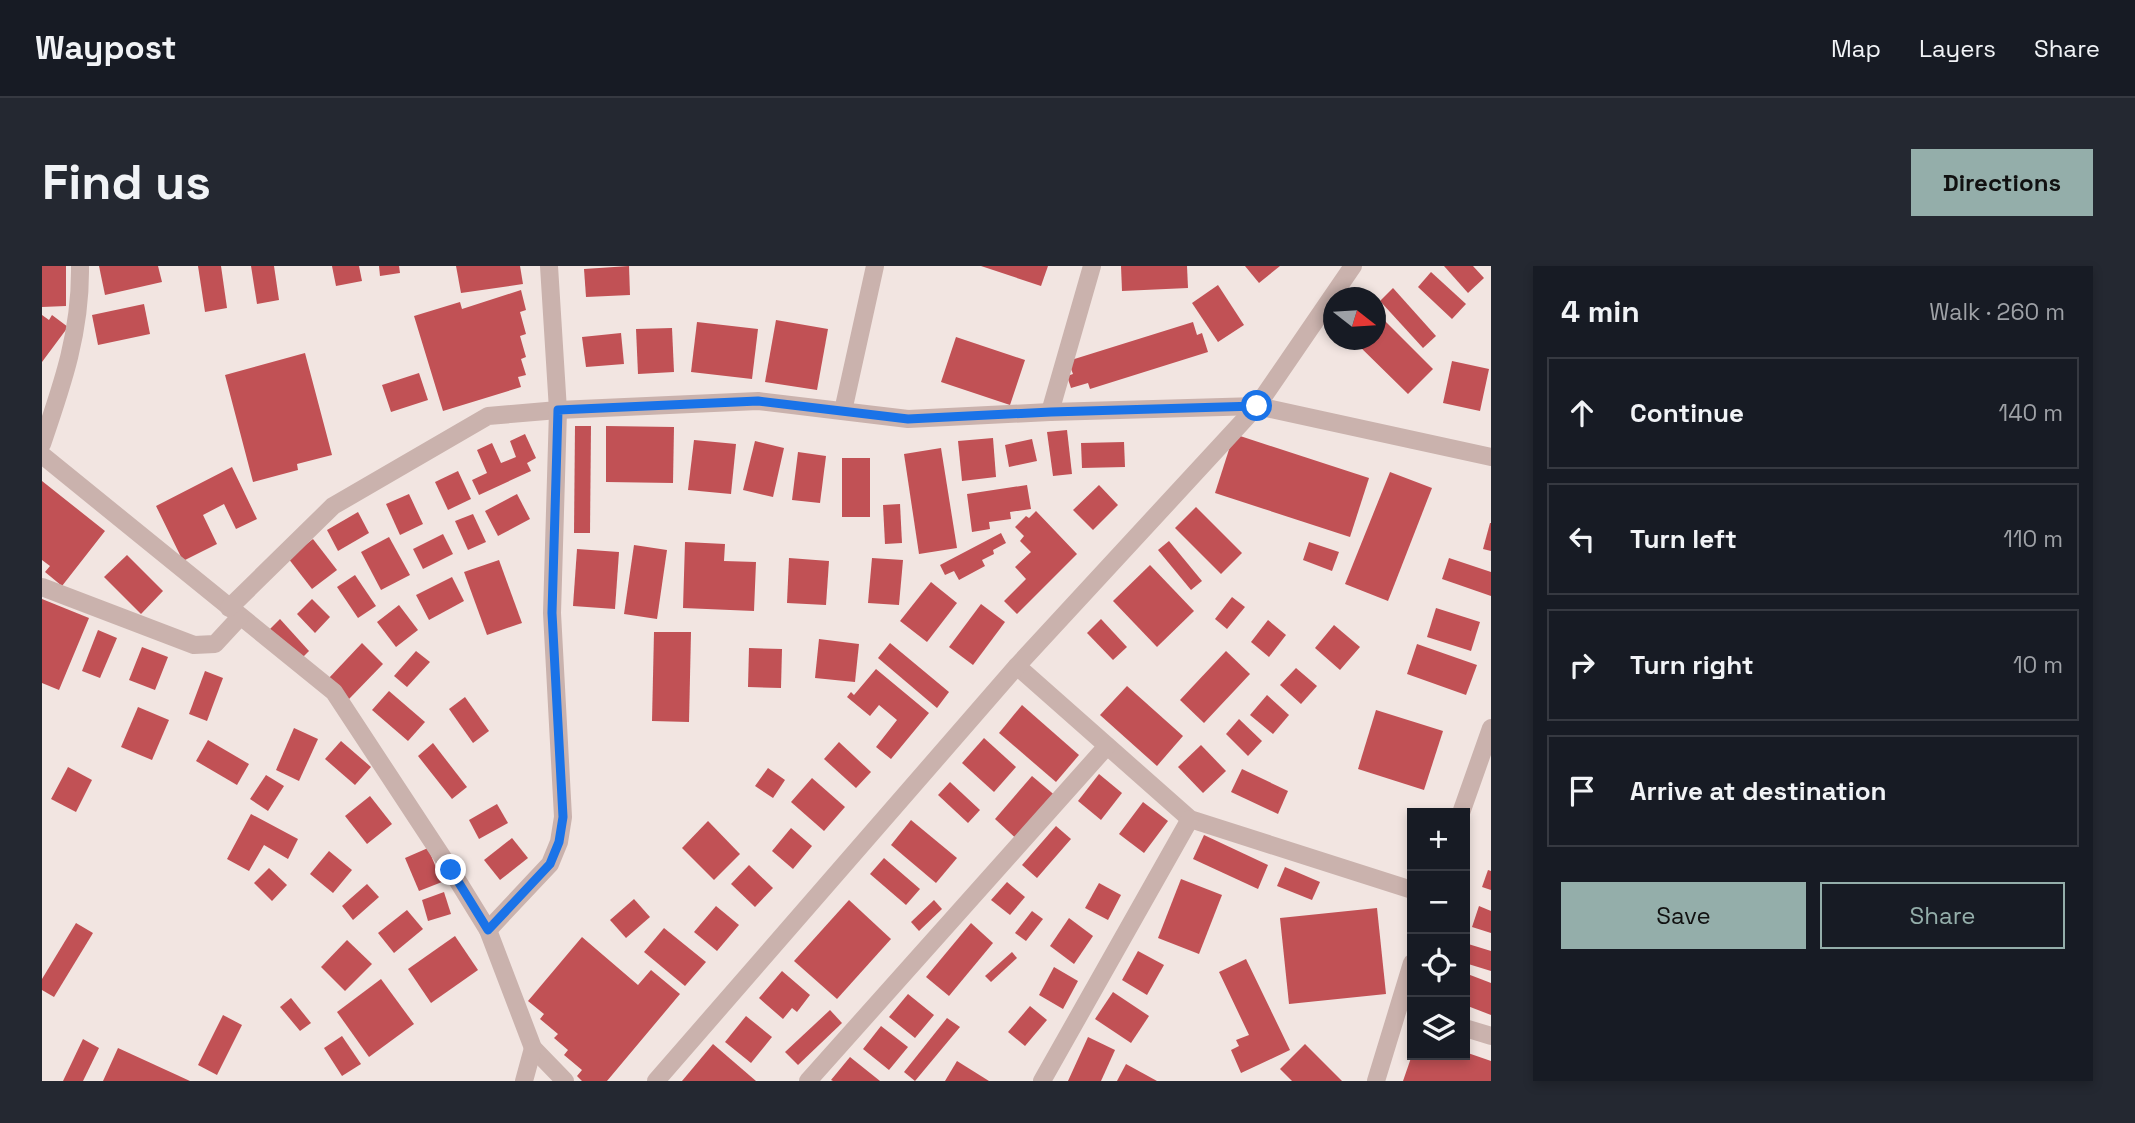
<!DOCTYPE html>
<html lang="en">
<head>
<meta charset="utf-8">
<style>
  body { margin:0; font-family:"Space Grotesk",sans-serif; background:#242831; color:#f1f3f6 }
  .controls { position:absolute; right:21px; bottom:21px; display:grid; overflow:hidden; border-radius:0px; box-shadow:0 4px 10px #0003 }
  .controls button { width:63px; height:63px; display:grid; place-items:center; padding:0; border:0; border-bottom:2px solid #363941; background:#171b24; color:#f1f3f6; font:35px sans-serif }
  .compass { position:absolute; left:1281px; top:21px; width:63px; height:63px; border-radius:50%; background:#171b24; box-shadow:0 4px 10px #0003; rotate:107deg }
  .stop { position:absolute; width:21px; height:21px; margin:-16px; border:5px solid #1a73e8; border-radius:50%; background:#fff }
  .stop.end { background:#1a73e8; border-color:#fff; box-shadow:0 2px 7px #0008 }
  .list { margin:0; padding:0; list-style:none }
  h2 { display:flex; justify-content:space-between; align-items:center; height:91px; margin:0; padding:0 28px; font-size:30px }
  h2 small { font-size:23px; font-weight:400; color:#9ea1a6 }
  .list li { display:grid; grid-template-columns:46px 1fr auto; gap:21px; align-items:center; box-sizing:border-box; height:112px; margin:0 14px 14px; padding:0 14px; border:2px solid #363941; border-radius:0px }
  .list b { display:block; font-size:26px; white-space:nowrap }
  .list em { font-size:23px; font-style:normal; color:#9ea1a6 }
  .actions { display:flex; gap:14px; padding:21px 28px }
  .actions a { flex:1; padding:16px 0; border:2px solid #94aeaa; border-radius:0px; text-align:center; font-size:24px; color:#94aeaa }
  .actions .main { background:#94aeaa; color:#111 }
  .icon { flex:none; width:38px; height:38px; fill:none; stroke:currentColor; stroke-width:2; stroke-linecap:round; stroke-linejoin:round }
  .map { position:relative; flex:none; width:1449px; height:815px; overflow:hidden; border-radius:0px }
  header { display:flex; align-items:center; gap:42px; box-sizing:border-box; height:98px; padding:0 35px; background:#171b24; border-bottom:2px solid #363941 }
  header strong { font-size:33px }
  nav { display:flex; gap:38px; margin-inline-start:auto; font-size:24px }
  .intro { display:flex; align-items:center; justify-content:space-between; box-sizing:border-box; height:168px; padding:0 42px }
  h1 { margin:0; font-size:49px }
  .button { padding:18px 32px; border-radius:0px; background:#94aeaa; color:#111; font-size:24px; font-weight:700 }
  main { display:flex; gap:42px; padding:0 42px }
  aside { flex:1; background:#171b24; border-radius:0px; box-shadow:0 4px 10px #0003 }
  .map>svg:first-child { display:block }
</style>
</head>
<body>
<header>
<strong>Waypost</strong>
<nav><a>Map</a><a>Layers</a><a>Share</a></nav>
</header>
<div class="intro"><h1>Find us</h1><a class="button">Directions</a></div>
<main>
<div class="map">
<svg width="1449" height="815" viewBox="0 0 1449 815">
  <rect width="100%" height="100%" fill="#f2e5e1"/>
  <!-- building -->
  <g fill="#c15155">
    <polygon points="0,0 24,0 24,40 0,41"/>
    <polygon points="57,0 116,0 120,16 63,29"/>
    <polygon points="156,0 179,0 185,42 163,46"/>
    <polygon points="209,0 232,0 237,34 215,38"/>
    <polygon points="290,0 317,0 320,15 294,20"/>
    <polygon points="337,0 357,0 358,7 338,10"/>
    <polygon points="414,0 478,0 481,18 419,27"/>
    <polygon points="587,0 588,29 544,31 542,3"/>
    <polygon points="939,0 1006,0 999,20"/>
    <polygon points="1079,0 1145,0 1146,22 1080,25"/>
    <polygon points="1203,0 1238,0 1217,17"/>
    <polygon points="1402,0 1431,0 1442,12 1426,27"/>
    <polygon points="1389,6 1424,38 1410,53 1376,21"/>
    <polygon points="1176,19 1202,59 1176,76 1150,37"/>
    <polygon points="1351,22 1394,70 1381,82 1338,35"/>
    <polygon points="479,24 484,44 478,46 484,68 478,70 484,91 479,93 484,109 476,111 479,121 401,145 372,50 418,36 420,43"/>
    <polygon points="102,38 108,68 56,79 50,49"/>
    <polygon points="1334,46 1391,103 1366,128 1311,74 1334,74"/>
    <polygon points="0,49 7,54 10,49 26,61 0,96"/>
    <polygon points="734,54 786,63 775,124 723,116"/>
    <polygon points="655,56 716,63 710,113 649,106"/>
    <polygon points="1151,56 1155,69 1160,67 1166,86 1048,123 1046,117 1029,122 1025,110 1031,108 1026,95"/>
    <polygon points="630,62 632,106 596,108 594,63"/>
    <polygon points="579,67 582,98 544,101 540,71"/>
    <polygon points="914,71 983,94 968,139 899,116"/>
    <polygon points="263,87 290,189 255,198 256,204 211,216 183,109"/>
    <polygon points="1410,95 1447,103 1438,145 1401,137"/>
    <polygon points="377,107 386,134 349,146 340,119"/>
    <polygon points="533,160 549,160 548,267 532,267"/>
    <polygon points="564,160 632,161 631,217 564,216"/>
    <polygon points="1025,164 1030,208 1011,210 1005,166"/>
    <polygon points="483,168 494,192 485,197 489,205 437,229 430,214 445,207 435,184 450,177 459,197 474,191 468,175"/>
    <polygon points="1192,168 1327,212 1308,271 1173,227"/>
    <polygon points="951,172 954,211 920,215 916,175"/>
    <polygon points="990,173 995,195 967,201 963,179"/>
    <polygon points="652,174 694,178 689,228 646,224"/>
    <polygon points="713,175 742,182 731,231 701,224"/>
    <polygon points="1082,176 1083,201 1040,202 1039,177"/>
    <polygon points="899,182 915,282 877,288 862,188"/>
    <polygon points="756,186 784,190 778,237 750,234"/>
    <rect x="800" y="192" width="28" height="59"/>
    <polygon points="190,201 215,253 194,263 182,238 161,249 175,278 141,295 114,240"/>
    <polygon points="416,205 429,233 406,244 393,216"/>
    <polygon points="1348,206 1390,222 1346,335 1303,318"/>
    <polygon points="0,215 63,265 20,320 3,306 8,300 0,294"/>
    <polygon points="985,219 989,243 968,246 969,253 947,256 948,263 930,266 925,228"/>
    <polygon points="1057,219 1076,239 1051,264 1031,244"/>
    <polygon points="367,228 381,258 358,269 344,238"/>
    <polygon points="475,228 488,253 456,270 443,245"/>
    <polygon points="858,238 860,277 843,278 841,239"/>
    <polygon points="1154,241 1200,287 1179,308 1133,262"/>
    <polygon points="994,245 1035,288 975,348 962,335 984,313 973,301 989,286 978,275 982,270 973,261 984,250 987,252"/>
    <polygon points="316,246 327,267 296,285 285,264"/>
    <polygon points="431,248 444,276 426,284 413,255"/>
    <polygon points="1448,257 1449,257 1449,285 1441,283"/>
    <polygon points="959,267 964,277 951,284 952,288 940,294 943,300 917,314 912,305 903,309 898,299"/>
    <polygon points="401,268 411,288 381,303 371,283"/>
    <polygon points="347,271 368,309 339,324 319,286"/>
    <polygon points="271,273 295,304 270,323 246,292"/>
    <polygon points="1127,275 1160,315 1149,324 1116,284"/>
    <polygon points="643,276 683,278 682,295 714,296 712,345 641,342"/>
    <polygon points="1267,276 1297,286 1290,305 1261,294"/>
    <polygon points="592,279 625,284 615,353 582,348"/>
    <polygon points="535,283 577,286 573,343 531,340"/>
    <polygon points="85,289 121,325 99,348 62,311"/>
    <polygon points="747,292 787,295 784,339 745,337"/>
    <polygon points="830,292 861,294 857,339 826,337"/>
    <polygon points="1407,292 1449,306 1449,330 1400,313"/>
    <polygon points="457,294 480,357 445,369 422,306"/>
    <polygon points="1108,299 1152,345 1115,381 1071,335"/>
    <polygon points="313,309 334,340 316,352 295,321"/>
    <polygon points="410,311 422,335 387,354 374,329"/>
    <polygon points="889,316 915,337 885,376 858,355"/>
    <polygon points="1190,331 1203,341 1185,363 1173,353"/>
    <polygon points="0,333 47,352 17,424 0,417"/>
    <polygon points="270,333 288,351 273,367 255,348"/>
    <polygon points="939,338 963,356 931,399 907,381"/>
    <polygon points="357,339 376,364 354,381 335,356"/>
    <polygon points="1394,342 1438,356 1429,385 1385,371"/>
    <polygon points="238,353 267,385 257,395 228,363"/>
    <polygon points="1059,353 1085,381 1071,394 1045,367"/>
    <polygon points="1226,354 1244,369 1227,391 1209,376"/>
    <polygon points="1292,359 1318,381 1298,404 1273,382"/>
    <polygon points="56,364 75,372 58,412 40,405"/>
    <polygon points="612,366 649,366 647,456 610,455"/>
    <polygon points="777,373 817,378 813,416 773,412"/>
    <polygon points="320,377 341,398 307,433 286,413"/>
    <polygon points="848,377 907,426 895,442 836,392"/>
    <polygon points="1375,378 1435,399 1424,429 1365,408"/>
    <polygon points="100,381 126,391 113,424 87,414"/>
    <polygon points="707,382 740,383 739,422 706,421"/>
    <polygon points="374,385 388,396 365,421 352,410"/>
    <polygon points="1184,385 1208,408 1162,457 1138,434"/>
    <polygon points="1254,402 1275,420 1259,438 1238,419"/>
    <polygon points="834,403 887,447 849,493 834,481 855,454 837,439 828,450 805,431 809,426 812,429"/>
    <polygon points="163,405 181,412 165,455 147,448"/>
    <polygon points="1085,420 1141,470 1115,500 1058,449"/>
    <polygon points="347,425 383,456 366,475 330,444"/>
    <polygon points="1225,429 1247,449 1231,468 1208,449"/>
    <polygon points="423,431 447,465 431,477 407,443"/>
    <polygon points="980,439 1037,489 1014,516 957,467"/>
    <polygon points="96,441 127,454 110,494 79,481"/>
    <polygon points="1334,444 1401,465 1382,524 1316,503"/>
    <polygon points="1197,453 1220,475 1206,490 1184,468"/>
    <polygon points="252,462 276,473 257,515 234,504"/>
    <polygon points="942,472 974,501 952,526 920,497"/>
    <polygon points="166,474 207,498 195,519 154,495"/>
    <polygon points="299,475 329,501 313,519 283,493"/>
    <polygon points="797,476 829,506 814,522 782,493"/>
    <polygon points="391,477 425,521 410,533 376,490"/>
    <polygon points="1159,479 1184,505 1161,527 1136,501"/>
    <polygon points="26,501 50,514 34,546 9,533"/>
    <polygon points="726,502 743,514 731,532 713,520"/>
    <polygon points="1200,503 1246,525 1236,548 1189,526"/>
    <polygon points="1057,508 1080,527 1059,554 1036,535"/>
    <polygon points="224,509 242,520 226,545 208,533"/>
    <polygon points="990,510 1016,532 978,576 953,553"/>
    <polygon points="770,512 803,541 782,565 749,536"/>
    <polygon points="908,516 938,544 926,557 896,529"/>
    <polygon points="328,530 350,558 325,578 303,550"/>
    <polygon points="1101,536 1126,555 1102,587 1077,568"/>
    <polygon points="455,538 466,557 437,573 427,554"/>
    <polygon points="209,548 256,573 246,593 222,579 207,605 185,593"/>
    <polygon points="869,554 915,592 894,617 849,579"/>
    <polygon points="666,555 698,588 672,614 640,582"/>
    <polygon points="1014,560 1029,573 995,612 980,599"/>
    <polygon points="749,562 770,580 751,603 730,585"/>
    <polygon points="1162,569 1226,599 1216,623 1151,593"/>
    <polygon points="470,572 486,592 458,614 442,594"/>
    <polygon points="386,582 400,616 377,625 363,592"/>
    <polygon points="287,585 310,604 291,627 268,608"/>
    <polygon points="842,592 878,623 864,639 828,608"/>
    <polygon points="707,599 731,622 713,641 689,618"/>
    <polygon points="1243,601 1278,616 1270,634 1235,620"/>
    <polygon points="227,602 245,619 230,635 212,617"/>
    <polygon points="1446,604 1449,605 1449,624 1440,621"/>
    <polygon points="1139,613 1180,629 1157,688 1116,672"/>
    <polygon points="965,616 983,631 968,649 949,634"/>
    <polygon points="1057,617 1079,629 1066,654 1043,642"/>
    <polygon points="325,618 337,631 311,654 300,640"/>
    <polygon points="402,626 409,648 386,655 380,634"/>
    <polygon points="592,633 608,651 584,672 568,654"/>
    <polygon points="807,634 849,673 795,733 752,695"/>
    <polygon points="892,634 900,643 877,665 869,656"/>
    <polygon points="674,640 697,659 675,685 652,666"/>
    <polygon points="1437,640 1449,645 1449,667 1430,661"/>
    <polygon points="1335,642 1344,728 1247,738 1238,652"/>
    <polygon points="365,644 381,663 352,687 336,667"/>
    <polygon points="990,645 1001,653 984,675 973,667"/>
    <polygon points="1027,652 1051,670 1032,698 1008,680"/>
    <polygon points="34,657 51,667 12,731 0,724 0,713"/>
    <polygon points="929,657 951,677 907,730 884,711"/>
    <polygon points="622,662 664,696 643,720 602,686"/>
    <polygon points="413,670 436,704 389,737 366,703"/>
    <polygon points="540,671 596,719 609,704 638,728 565,815 540,815 535,810 540,804 522,789 526,784 512,772 516,768 498,753 502,748 486,735"/>
    <polygon points="305,674 330,698 303,725 279,701"/>
    <polygon points="1423,677 1449,685 1449,705 1423,697"/>
    <polygon points="1096,685 1122,699 1105,729 1080,714"/>
    <polygon points="970,686 975,692 949,716 943,710"/>
    <polygon points="1204,693 1248,784 1199,807 1189,784 1197,780 1194,774 1207,769 1177,706"/>
    <polygon points="1012,701 1036,715 1021,743 997,729"/>
    <polygon points="740,705 768,729 755,746 750,742 741,753 717,732"/>
    <polygon points="1423,707 1449,717 1449,749 1423,739"/>
    <polygon points="339,713 372,758 327,791 295,746"/>
    <polygon points="1071,726 1107,750 1089,777 1053,753"/>
    <polygon points="866,728 892,749 873,772 847,751"/>
    <polygon points="249,732 269,757 258,765 238,741"/>
    <polygon points="988,740 1005,754 983,780 966,766"/>
    <polygon points="788,744 800,757 756,799 743,786"/>
    <polygon points="181,749 200,759 175,809 156,799"/>
    <polygon points="704,750 730,771 709,797 683,776"/>
    <polygon points="905,752 918,761 873,815 862,806"/>
    <polygon points="839,760 866,781 847,804 821,783"/>
    <polygon points="300,770 319,798 300,810 282,782"/>
    <polygon points="1046,771 1073,784 1059,815 1026,815"/>
    <polygon points="41,773 57,782 41,815 21,815"/>
    <polygon points="671,778 714,815 640,815"/>
    <polygon points="1263,778 1300,815 1250,815 1238,803"/>
    <polygon points="76,782 148,815 61,815"/>
    <polygon points="1423,786 1449,795 1449,815 1361,815 1370,789 1423,789"/>
    <polygon points="808,791 838,815 791,815 789,814"/>
    <polygon points="915,795 947,815 903,815"/>
    <polygon points="1084,798 1115,815 1075,815"/>
  </g>
  <g fill="none" stroke-linecap="round" stroke-linejoin="round">
    <!-- minor -->
    <g stroke="#cab2ad" stroke-width="18">
      <polyline points="801,145 833,0"/>
      <polyline points="1008,146 1050,0"/>
      <path d="M 0,178 C 21,117 39,65 38,0"/>
      <polyline points="0,189 292,426 409,604 446,664 491,782 523,815"/>
      <polyline points="0,321 152,379 173,378 198,351"/>
      <polyline points="187,342 291,240 446,150 516,144 716,135 866,153 1008,146 1215,140 1449,191"/>
      <polyline points="975,400 1148,553 1370,624"/>
      <polyline points="1419,547 1449,462"/>
      <polyline points="446,664 508,598 517,576 521,551 510,347 516,144 507,0"/>
      <polyline points="1423,762 1449,770"/>
      <polyline points="482,815 491,782"/>
      <polyline points="614,815 975,400 1215,140 1311,0"/>
      <polyline points="766,815 1065,480"/>
      <polyline points="1000,815 1148,553"/>
      <polyline points="1334,815 1370,697"/>
    </g>
  </g>
  <g fill="none" stroke-linecap="round" stroke-linejoin="round">
    <!-- route -->
    <polyline stroke="#1a73e8" stroke-width="9" points="409,604 446,664 508,598 517,576 521,551 510,347 516,144 716,135 866,153 1009,146 1215,140"/>
  </g>
</svg>
<div class="controls">
<button>+</button>
<button>−</button>
<button><svg class="icon" aria-label="locate" viewBox="0 0 24 24"><circle cx="12" cy="12" r="6"/><path d="M12 2v4M12 18v4M2 12h4M18 12h4"/></svg></button>
<button><svg class="icon" aria-label="layers" viewBox="0 0 24 24"><path d="M12 4l9 5-9 5-9-5zM3 14l9 5 9-5"/></svg></button>
</div>
<svg class="compass" viewBox="-18 -18 36 36"><path d="M0-13l5 13h-10z" fill="#e53935"/><path d="M0 13l5-13h-10z" fill="#9ea1a6"/></svg>
<div class="stop" style="left:1215px;top:140px"></div>
<div class="stop end" style="left:409px;top:604px"></div>
</div>
<aside>
<h2>4 min<small>Walk · 260 m</small></h2>
<ul class="list">
<li><svg class="icon" aria-label="ahead" viewBox="0 0 24 24"><path d="M12 20V5M6 11l6-6 6 6"/></svg><div><b>Continue</b></div><em>140 m</em></li>
<li><svg class="icon" aria-label="left" viewBox="0 0 24 24"><path d="M17 20v-9H6M10 6l-5 5 5 5"/></svg><div><b>Turn left</b></div><em>110 m</em></li>
<li><svg class="icon" aria-label="right" viewBox="0 0 24 24"><path d="M7 20v-9h11M14 6l5 5-5 5"/></svg><div><b>Turn right</b></div><em>10 m</em></li>
<li><svg class="icon" aria-label="arrive" viewBox="0 0 24 24"><path d="M6 21V4h12l-3 4 3 4H6"/></svg><div><b>Arrive at destination</b></div></li>
</ul>
<div class="actions"><a class="main">Save</a><a>Share</a></div>
</aside>
</main>
</body>
</html>
